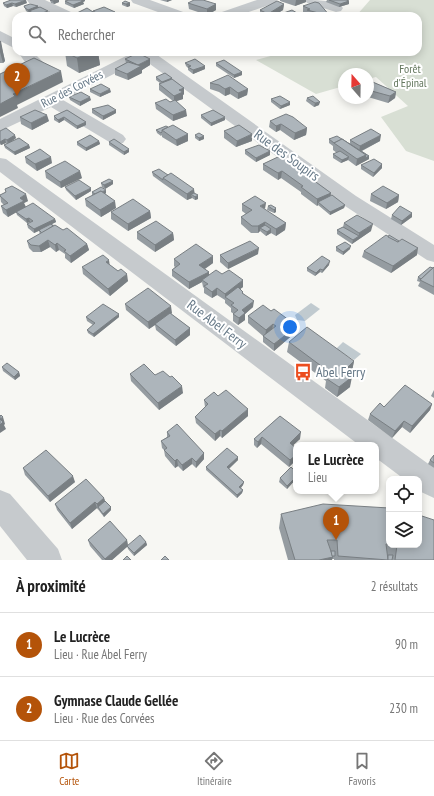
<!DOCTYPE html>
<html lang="fr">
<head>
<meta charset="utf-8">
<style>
  body { margin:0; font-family:"PT Sans Narrow",sans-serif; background:#f6f6f6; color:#222 }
  .controls { position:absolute; right:12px; bottom:12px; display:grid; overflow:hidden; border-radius:8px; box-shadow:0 2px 10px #0003 }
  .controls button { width:36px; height:36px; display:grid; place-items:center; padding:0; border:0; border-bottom:1px solid #e0e0e0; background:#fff; color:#222; font:20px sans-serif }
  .compass { position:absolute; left:338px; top:68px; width:36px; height:36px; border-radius:50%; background:#fff; box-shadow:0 2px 10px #0003; rotate:340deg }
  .you { position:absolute; left:290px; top:327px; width:14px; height:14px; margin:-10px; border:3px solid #fff; border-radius:50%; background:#1a73e8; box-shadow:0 0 0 6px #1a73e833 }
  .badge { display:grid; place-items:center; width:26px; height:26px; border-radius:50%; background:#b45309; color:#fff; font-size:13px; font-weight:700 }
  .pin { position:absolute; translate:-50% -33px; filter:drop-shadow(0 1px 2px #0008) }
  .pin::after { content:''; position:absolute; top:21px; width:14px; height:12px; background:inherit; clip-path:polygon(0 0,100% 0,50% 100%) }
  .popup { position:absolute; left:293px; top:442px; width:86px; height:52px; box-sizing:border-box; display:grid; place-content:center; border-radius:8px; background:#fff; filter:drop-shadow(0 1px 3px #0005); font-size:13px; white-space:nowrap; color:#767676 }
  .popup b { font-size:15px; color:#222 }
  .popup::after { content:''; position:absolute; left:50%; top:100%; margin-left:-8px; border:8px solid transparent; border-top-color:#fff }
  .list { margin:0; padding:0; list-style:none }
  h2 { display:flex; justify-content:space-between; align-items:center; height:52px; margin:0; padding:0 16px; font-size:17px }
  h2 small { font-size:13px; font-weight:400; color:#767676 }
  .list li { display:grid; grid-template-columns:26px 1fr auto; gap:12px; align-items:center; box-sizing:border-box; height:64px; padding:0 16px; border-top:1px solid #e0e0e0 }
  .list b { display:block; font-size:15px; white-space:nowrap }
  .list p { margin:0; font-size:13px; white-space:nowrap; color:#767676 }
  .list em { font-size:13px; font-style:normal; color:#767676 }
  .icon { flex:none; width:22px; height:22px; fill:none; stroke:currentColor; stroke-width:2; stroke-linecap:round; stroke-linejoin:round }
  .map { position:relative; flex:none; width:434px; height:560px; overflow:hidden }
  .search { position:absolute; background:#fff; box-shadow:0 2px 10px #0003; left:12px; right:12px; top:12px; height:44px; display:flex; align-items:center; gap:10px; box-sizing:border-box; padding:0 14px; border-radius:12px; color:#767676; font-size:15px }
  .sheet { height:180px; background:#fff }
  nav { display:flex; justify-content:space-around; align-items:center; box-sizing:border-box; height:56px; border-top:1px solid #e0e0e0; background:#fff; font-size:11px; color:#767676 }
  nav a { display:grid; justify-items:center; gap:2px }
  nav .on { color:#b45309 }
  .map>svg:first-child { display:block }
</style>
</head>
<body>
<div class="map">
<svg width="434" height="560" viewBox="0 0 434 560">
  <rect width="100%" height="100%" fill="#f7f7f3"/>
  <!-- green -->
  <polygon fill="#d8dfd4" points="370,0 434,0 434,161 406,151 381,117 408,106 376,77 368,79 368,74 344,74 344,86 316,94 256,60 285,52 418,52 418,16 356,16"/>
  <!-- water -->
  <g fill="#c0cacf">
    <polygon points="311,303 320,309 305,321 297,320 295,315"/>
    <polygon points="343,342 361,354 354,360 336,349"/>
  </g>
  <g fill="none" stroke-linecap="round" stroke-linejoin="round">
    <!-- minor -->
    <g fill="#c6cacd" fill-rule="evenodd">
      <polygon points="27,0 45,0 73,13 75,16 57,16 29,3"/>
      <polygon points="131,0 150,0 186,13 188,16 169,16 133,3"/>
      <polygon points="257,0 277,0 275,3 237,16 217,16 219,13"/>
      <path d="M 305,0 C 316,0 336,0 343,8 L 341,11 L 336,12 L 307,3 Z"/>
      <polygon points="0,31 16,39 16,49 0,41"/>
      <polygon points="18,52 33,52 43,62 40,70 0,86 0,75 27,65"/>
      <polygon points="134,52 153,52 356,196 434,245 434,262 427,260 342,204 143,59 63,100 123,135 126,139 123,143 117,144 111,143 51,107 0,131 0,119"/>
      <polygon points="0,158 6,159 434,468 434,498 419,491 419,479 404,479 376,458 376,445 359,445 0,172"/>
      <polygon points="0,490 10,494 58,549 62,560 27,560 0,526"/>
    </g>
  </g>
  <!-- wall -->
  <g fill="#959ca1">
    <polygon points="50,0 59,0 59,2 54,4 51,3"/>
    <polygon points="160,0 172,0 167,2"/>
    <polygon points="280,0 306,0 306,2 295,6 280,1"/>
    <polygon points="327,0 346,0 349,4 339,7 326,2"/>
    <polygon points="65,1 85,1 83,2 84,4 74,8 65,4"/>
    <polygon points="3,3 27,3 16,7 13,6 7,8 4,6"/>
    <polygon points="122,3 130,3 130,6 127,7 122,5"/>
    <polygon points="188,3 216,4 216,10 207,15 189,9"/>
    <polygon points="284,4 283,10 273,16 260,16 260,10"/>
    <polygon points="24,6 38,6 38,8 57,16 34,16 30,14 30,12 29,13 26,11"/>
    <polygon points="303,6 330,16 306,16 306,13 303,12"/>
    <polygon points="93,11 116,16 93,16 93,15 91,16 77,16 77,13"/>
    <polygon points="0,40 5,61 3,63 0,63"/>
    <polygon points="65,52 98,52 100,65 79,73 67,66"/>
    <polygon points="118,52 130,52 124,55"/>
    <polygon points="125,59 150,65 142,70 142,73 128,80 115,75 115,69 126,63"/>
    <polygon points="185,63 205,66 205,69 193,74 188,70 188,68 186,66"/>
    <polygon points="216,63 242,72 242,75 234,78 216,66"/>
    <polygon points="156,77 172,78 172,79 184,88 184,94 183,95 183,99 176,101 187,116 173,121 156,109 155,103 170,102 173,101 159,90 159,84 160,83 156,80"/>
    <polygon points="368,80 396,92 395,98 388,103 368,97"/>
    <polygon points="210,83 248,89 247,95 238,99 230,94 225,96 219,92 210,89"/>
    <polygon points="90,89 111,92 100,97 90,92"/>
    <polygon points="69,97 91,100 80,106 70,100"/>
    <polygon points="307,98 319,105 314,107 306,101"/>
    <polygon points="271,99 290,105 280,109 271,102"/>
    <polygon points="92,109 116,110 116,113 103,120 92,113"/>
    <polygon points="67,110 86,122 86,125 77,129 64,120 59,123 54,120 54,116"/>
    <polygon points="201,115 225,120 211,126 201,118"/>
    <polygon points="20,117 49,121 32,130 21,124"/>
    <polygon points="270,121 307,128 306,135 294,140 280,130 276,132 269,127"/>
    <polygon points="168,127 188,134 188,141 177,146 162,137 162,135 161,136 157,133 156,130"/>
    <polygon points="0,131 16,138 11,142 29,145 30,148 15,155 5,148 4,145 7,143 6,143 1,145 0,144"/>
    <polygon points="224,131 252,141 236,147 224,138"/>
    <polygon points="195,135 204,139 199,141 195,138"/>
    <polygon points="329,139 350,144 350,140 380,141 362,151 369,156 369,159 356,166 348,160 341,163 333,158 333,154 337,153 333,150 333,146 329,143"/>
    <polygon points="99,141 100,144 86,151 77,145 77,142"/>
    <polygon points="109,142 129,152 124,155 109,145"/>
    <polygon points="245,150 270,151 270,155 256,162 245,154"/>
    <polygon points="280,156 331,193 330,196 345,205 344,208 330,215 318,205 317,206 301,194 301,192 281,178 278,180 263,170 263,164"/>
    <polygon points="25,157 52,163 37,171 26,163"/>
    <polygon points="382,164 382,168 373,177 361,169 361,165"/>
    <polygon points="45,171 82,178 61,188 46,178"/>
    <polygon points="152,172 194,193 198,199 195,200 192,198 187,200 164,184 153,176"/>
    <polygon points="101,183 113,184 105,189 102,187"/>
    <polygon points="65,187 91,191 76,200 66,190"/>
    <polygon points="5,189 28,201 24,203 25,207 55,219 56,222 52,224 87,244 89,250 71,263 65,258 65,254 59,250 56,252 50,247 41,252 33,252 29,248 27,241 40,234 39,231 34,233 28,228 27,224 31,222 30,222 27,223 17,215 16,212 8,217 3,213 1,206 4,205 1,202 0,195 6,192"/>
    <polygon points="92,192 106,193 105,194 116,208 101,217 86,206 85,199 92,196"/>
    <polygon points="371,194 399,195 398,202 386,209 370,201"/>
    <polygon points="242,204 265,210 286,223 285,230 276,236 271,233 266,236 260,231 258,233 251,233 241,224 241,217 246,214 242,211"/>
    <polygon points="268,206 276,208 276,212 274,213 267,210"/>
    <polygon points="150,211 151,218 128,231 111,219 111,212"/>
    <polygon points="412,213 412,217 401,225 391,219 392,215"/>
    <polygon points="344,223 371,231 352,244 337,234 337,230 343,227"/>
    <polygon points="137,232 173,233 174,240 155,252 137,239"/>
    <polygon points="336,247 350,249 343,255 336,251"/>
    <polygon points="364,251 417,255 391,273 362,257"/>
    <polygon points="258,254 228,269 220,262 220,255"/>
    <polygon points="174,259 213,263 205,269 209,272 209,275 222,274 243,287 240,289 253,307 245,314 245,320 238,325 233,321 233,314 234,314 231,312 231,308 225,303 225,300 217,295 212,298 204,293 204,288 203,287 202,282 189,289 172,276 172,270 175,267 174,266"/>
    <polygon points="110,265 118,271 128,281 110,296 83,274 82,267"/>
    <polygon points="329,265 322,273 320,272 315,276 307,271 307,268"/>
    <polygon points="434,267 434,295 418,286 420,282 417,281 418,277"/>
    <polygon points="125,304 172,313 171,314 190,328 190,335 176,346 156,330 155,325 149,329 126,310"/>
    <polygon points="271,311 297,326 296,332 274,351 263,342 263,336 248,323 248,316"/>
    <polygon points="86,317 119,317 94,337 88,333 87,330 93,325 87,321"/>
    <polygon points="289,342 354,361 352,371 348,374 350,387 337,397 325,388 326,381 287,352"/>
    <polygon points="2,367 19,372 20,376 15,380 3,371"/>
    <polygon points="130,374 155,375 183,393 159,410 131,381"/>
    <polygon points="434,390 434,398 431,396"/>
    <polygon points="218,396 248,416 222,438 220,436 215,441 196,423 195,417 205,407 204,400"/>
    <polygon points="432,404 430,410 410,433 402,427 392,438 368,420 370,414 384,407"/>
    <polygon points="280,416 300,439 293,445 296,448 296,460 289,467 261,444 257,448 254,445 254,439"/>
    <polygon points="167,432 204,453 204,459 196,468 192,464 183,471 178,466 175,468 165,456 164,450 162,448 161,441 167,437"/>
    <polygon points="434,455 434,468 428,464 430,460"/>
    <polygon points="238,457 238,460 229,469 244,482 243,485 241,488 243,490 242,493 237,498 206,470 206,467"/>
    <polygon points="23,468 75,482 50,502 25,475"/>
    <polygon points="296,472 296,479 287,489 279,482 280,478"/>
    <polygon points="104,498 105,501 111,507 111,510 104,517 97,508 72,529 57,510 55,504"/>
    <polygon points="389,508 389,545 419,545 434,560 334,560 334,559 332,559 332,560 288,560 279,528 281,514"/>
    <polygon points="88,540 127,540 128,546 112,560 102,560 90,546"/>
    <polygon points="146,542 147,545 134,556 128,549 127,546"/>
  </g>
  <!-- shaded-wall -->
  <g fill="#797f83">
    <polygon points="26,0 27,3 16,7 15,4"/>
    <polygon points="57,0 59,0 59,2 54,4 53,1"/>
    <polygon points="81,0 85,0 85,1 83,2 84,4 74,8 73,5"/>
    <polygon points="167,0 172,0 167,2"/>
    <polygon points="296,0 306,0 306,2 295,6"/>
    <polygon points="349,1 349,4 339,7 340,4"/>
    <polygon points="12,3 13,6 7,8 6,5"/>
    <polygon points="130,3 130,6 127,7 126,4"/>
    <polygon points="216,4 216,10 207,15 207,9"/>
    <polygon points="284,4 283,10 273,16 268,16 268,14"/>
    <polygon points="38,6 39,9 29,11 30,12 29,13 28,10"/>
    <polygon points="93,12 93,15 91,16 84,16"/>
    <polygon points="115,12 116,16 106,16"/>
    <polygon points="297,13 297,16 287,16"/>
    <polygon points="0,41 1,41 3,52 5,61 3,63 0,52"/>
    <polygon points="93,52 98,52 100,65 79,73 77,58"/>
    <polygon points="124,52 130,52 124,55"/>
    <polygon points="150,59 150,65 142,70 142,73 128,80 127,74 138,65"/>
    <polygon points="205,66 205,69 193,74 193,70"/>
    <polygon points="61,71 63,82 17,105 18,108 0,117 0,104 13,94"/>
    <polygon points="242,72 242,75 234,78 234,75"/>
    <polygon points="172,78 172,81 162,85 162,82"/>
    <polygon points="230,87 230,94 225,96 225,89"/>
    <polygon points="184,88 184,94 183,95 183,99 174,102 174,96 179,90"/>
    <polygon points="110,89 111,92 100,97 100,94"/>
    <polygon points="248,89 247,95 238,99 238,93"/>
    <polygon points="396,92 395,98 388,103 390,96"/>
    <polygon points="90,97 91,100 80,106 80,102"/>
    <polygon points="290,102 290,105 280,109 281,106"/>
    <polygon points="320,102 319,105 314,107 315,103"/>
    <polygon points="116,110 116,113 103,120 103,116"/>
    <polygon points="186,110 187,116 173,121 173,115"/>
    <polygon points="47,115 49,121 32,130 31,123"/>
    <polygon points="64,117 64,120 59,123 58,120"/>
    <polygon points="225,117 225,120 211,126 211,123"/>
    <polygon points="86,122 86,125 77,129 77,126"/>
    <polygon points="281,124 280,130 276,132 276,126"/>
    <polygon points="307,128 306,135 294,140 295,133"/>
    <polygon points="188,134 188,141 177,146 176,140"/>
    <polygon points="252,134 252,141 236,147 237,141"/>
    <polygon points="15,135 16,138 8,144 7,140"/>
    <polygon points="381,135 380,141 359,152 360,146"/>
    <polygon points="204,136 204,139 199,141 199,138"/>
    <polygon points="5,139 6,143 1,145 0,142"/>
    <polygon points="99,141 100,144 86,151 86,148"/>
    <polygon points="29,145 30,148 15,155 14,152"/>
    <polygon points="129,149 129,152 124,155 124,152"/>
    <polygon points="270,151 270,155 256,162 256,158"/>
    <polygon points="366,155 369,156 369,159 356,166 357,159"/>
    <polygon points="51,157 52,163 37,171 35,164"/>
    <polygon points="349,157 348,160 341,163 342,160"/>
    <polygon points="382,164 382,168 373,177 374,173"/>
    <polygon points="80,171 82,178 61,188 60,182"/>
    <polygon points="282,171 281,178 278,180 278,173"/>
    <polygon points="113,181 113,184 105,189 104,185"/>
    <polygon points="91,188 91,191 76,200 75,196"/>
    <polygon points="194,189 195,196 191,194 192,198 187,200 187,194"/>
    <polygon points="106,190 106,193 97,199 96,195"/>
    <polygon points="331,193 330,200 318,202 318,205 317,206 317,199"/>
    <polygon points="26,194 28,201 24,203 26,207 8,217 6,210 20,198"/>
    <polygon points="198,195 198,199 195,200 195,197"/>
    <polygon points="399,195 398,202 386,209 387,203"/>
    <polygon points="115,201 116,208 101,217 100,210"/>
    <polygon points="266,203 265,209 260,206"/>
    <polygon points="345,205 344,208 330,215 330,212"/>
    <polygon points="276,208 276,212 274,213 274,210"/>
    <polygon points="150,211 151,218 128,231 128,224"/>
    <polygon points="412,213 412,217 401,225 402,221"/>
    <polygon points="29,218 30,222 27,223 26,219"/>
    <polygon points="55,219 56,222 34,233 34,229"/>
    <polygon points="265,222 265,228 260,228 260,231 258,233 258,226"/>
    <polygon points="286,223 285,230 276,236 276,229"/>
    <polygon points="373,224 371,231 352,244 353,240 359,236 359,233"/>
    <polygon points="271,229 271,233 266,236 267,232"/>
    <polygon points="173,233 174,240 155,252 155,245"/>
    <polygon points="48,240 50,247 41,252 39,246"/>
    <polygon points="57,243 59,250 56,252 55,245"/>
    <polygon points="87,244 89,250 71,263 70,256"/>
    <polygon points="351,246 350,249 343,255 343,252"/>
    <polygon points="259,248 258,254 228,269 228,263"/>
    <polygon points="418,248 417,255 391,273 393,266"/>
    <polygon points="213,256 213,263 200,272 199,265"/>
    <polygon points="109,260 110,267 106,262"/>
    <polygon points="330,261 329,265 322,273 323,270"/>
    <polygon points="320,269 320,272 315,276 316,273"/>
    <polygon points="209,272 209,278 202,280 202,282 189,289 189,282"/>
    <polygon points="127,274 128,281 110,296 108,289"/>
    <polygon points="243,280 243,287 228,298 225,297 225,294"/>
    <polygon points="217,288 217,295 212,298 212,292"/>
    <polygon points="254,301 253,307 245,314 245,320 238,325 239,318 242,310"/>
    <polygon points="171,306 172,313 156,324 155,324 155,325 149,329 148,322"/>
    <polygon points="119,314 119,317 94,337 93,334"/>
    <polygon points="273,324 272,331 265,337 266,330"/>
    <polygon points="297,326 296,332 274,351 274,344"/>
    <polygon points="190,328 190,335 176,346 175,340"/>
    <polygon points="354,361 352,371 342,380 344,371"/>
    <polygon points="19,372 20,376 15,380 14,377"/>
    <polygon points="352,377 350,387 337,397 339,387"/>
    <polygon points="182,386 183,393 159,410 158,403"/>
    <polygon points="432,404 430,410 410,433 412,426"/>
    <polygon points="248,409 248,416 222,438 222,431"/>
    <polygon points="3,417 5,424 4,425 6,429 0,433 0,419"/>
    <polygon points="404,421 402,427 392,438 395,431"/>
    <polygon points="220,430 220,436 215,441 215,434"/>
    <polygon points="301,432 300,439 289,449 290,443"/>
    <polygon points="262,437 261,444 257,448 258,442"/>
    <polygon points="204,453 204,459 196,468 196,462"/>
    <polygon points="296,455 296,460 289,467 290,460"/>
    <polygon points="238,457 238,460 227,470 227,467"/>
    <polygon points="192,458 192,464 183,471 182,465"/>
    <polygon points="177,459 178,466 175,468 175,461"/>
    <polygon points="73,476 75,482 50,502 48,496"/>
    <polygon points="296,477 296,479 287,489 287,486"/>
    <polygon points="244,482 243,485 239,490 239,487"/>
    <polygon points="243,490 242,493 237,498 237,495"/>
    <polygon points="104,498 106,504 98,507 98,510 97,504"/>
    <polygon points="95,502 97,508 72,529 70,523"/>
    <polygon points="111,507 111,510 104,517 103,514"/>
    <polygon points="127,540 128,546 112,560 105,560 105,559"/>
    <polygon points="146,542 147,545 134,556 134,553"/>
    <polygon points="333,557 332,560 319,560"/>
  </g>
  <!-- building -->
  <g fill="#adb5bb" stroke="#797f83">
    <polygon points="11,0 26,0 15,4 12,3 6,5 3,3"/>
    <polygon points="50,0 57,0 53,1"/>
    <polygon points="69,0 81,0 83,1 73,5 65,1"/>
    <polygon points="194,0 203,0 216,4 207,9 188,3"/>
    <polygon points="329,0 346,0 349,1 340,4"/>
    <polygon points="125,1 130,3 126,4 122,3"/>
    <polygon points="277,1 284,4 268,14 260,10"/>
    <polygon points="315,2 319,3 330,16 307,10 310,9 303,6"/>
    <polygon points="30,4 38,6 28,10 25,8 24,6"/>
    <polygon points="40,7 48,11 37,15 29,11"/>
    <polygon points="104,7 115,12 106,16 102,16 93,11"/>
    <polygon points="87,8 93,12 84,16 77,13"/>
    <polygon points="292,10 297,13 287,16 278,15"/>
    <polygon points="49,12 57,16 38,16"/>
    <polygon points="65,52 93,52 77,58"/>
    <polygon points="138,53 150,59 138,65 125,59"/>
    <polygon points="34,58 61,71 13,94 15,96 0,104 0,74"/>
    <polygon points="195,59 205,66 193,70 188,67 191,66 185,63"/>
    <polygon points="224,60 242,72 234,75 216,63"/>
    <polygon points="128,62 141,66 127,74 115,69"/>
    <polygon points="165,73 172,78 162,82 156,77"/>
    <polygon points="228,75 248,89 238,93 230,87 225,89 219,85 210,83"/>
    <polygon points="172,79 184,88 179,90 183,92 174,96 159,84"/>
    <polygon points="368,80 396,92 390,96 368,90"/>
    <polygon points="101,84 110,89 100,94 90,89"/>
    <polygon points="81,92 90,97 80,102 69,97"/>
    <polygon points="280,96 290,102 281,106 271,99"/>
    <polygon points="313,96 320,102 315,103 307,98"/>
    <polygon points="166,99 170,102 175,100 186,110 173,115 155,103"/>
    <polygon points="108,105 116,110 103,116 92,109"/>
    <polygon points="35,110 47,115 31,123 20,117"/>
    <polygon points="67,110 86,122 77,126 64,117 58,120 54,116"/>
    <polygon points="213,110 225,117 211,123 201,115"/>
    <polygon points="286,114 293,117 307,128 295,133 281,124 276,126 270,121"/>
    <polygon points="173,125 188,134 176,140 162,130"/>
    <polygon points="239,125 252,134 237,141 224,131"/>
    <polygon points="166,126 168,127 162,130 162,132 161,133 156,130"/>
    <polygon points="6,128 15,135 7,140 5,139 0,142 0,131"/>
    <polygon points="371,129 381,135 360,146 350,140"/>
    <polygon points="199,133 204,136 199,138 195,135"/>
    <polygon points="90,135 99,141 86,148 77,142"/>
    <polygon points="337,136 369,156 365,158 366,155 342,139 334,143 329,139"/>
    <polygon points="19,138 29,145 14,152 4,145"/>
    <polygon points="114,139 129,149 124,152 109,142"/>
    <polygon points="342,139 366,155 357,159 334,143"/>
    <polygon points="259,145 270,151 256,158 245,150"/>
    <polygon points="40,149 51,157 35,164 25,157"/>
    <polygon points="340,151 349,157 342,160 333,154"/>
    <polygon points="280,156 331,193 317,199 301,187 303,186 282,171 278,173 263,164"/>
    <polygon points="374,159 382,164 374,173 361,165"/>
    <polygon points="65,161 80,171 60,182 45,171"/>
    <polygon points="159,169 168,175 163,178 163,180 152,172"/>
    <polygon points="171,173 194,189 187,194 163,178"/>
    <polygon points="109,179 113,181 104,185 101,183"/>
    <polygon points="79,180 91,188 75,196 65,187"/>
    <polygon points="12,186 26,194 20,198 24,201 6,210 1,206 8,203 0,196 0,195 6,192 5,189"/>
    <polygon points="383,186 399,195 387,203 371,194"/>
    <polygon points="101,187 106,190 102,192 101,191 95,194 92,192"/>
    <polygon points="101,191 115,201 100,210 85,199"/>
    <polygon points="194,193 198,195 195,197 191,194"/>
    <polygon points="332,195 345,205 330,212 318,202"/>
    <polygon points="255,196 266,203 260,206 286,223 276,229 265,222 258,226 252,226 241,217 252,210 242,204"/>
    <polygon points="133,199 150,211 128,224 111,212"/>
    <polygon points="33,203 55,219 34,229 27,224 33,221 29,218 26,219 16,212"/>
    <polygon points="271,205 276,208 274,210 268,206"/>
    <polygon points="400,206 412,213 402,221 392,215"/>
    <polygon points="357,215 373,224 359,233 344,223"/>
    <polygon points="156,221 173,233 155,245 137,232"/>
    <polygon points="51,224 53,226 42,233 39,230"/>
    <polygon points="55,225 63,230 67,228 87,244 70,256 64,251 66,250 57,243 55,245 48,240 39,246 31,245 27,241"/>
    <polygon points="265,225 271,229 267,232 260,228"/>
    <polygon points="343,227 359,236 353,240 337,230"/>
    <polygon points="386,235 398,242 402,239 418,248 393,266 364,251"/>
    <polygon points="389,235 399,241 398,242 388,237"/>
    <polygon points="250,241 259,248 228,263 220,255"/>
    <polygon points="345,242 351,246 343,252 336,247"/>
    <polygon points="196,244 213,256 199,265 209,272 189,282 172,270 180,264 174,259"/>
    <polygon points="103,255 109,260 106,262 118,271 121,269 127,274 108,289 82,267"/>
    <polygon points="322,256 330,261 323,270 320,269 316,273 307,268"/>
    <polygon points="430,267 433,268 421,279 418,277"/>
    <polygon points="434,267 434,287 420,280"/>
    <polygon points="216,270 222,274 229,270 243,280 225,294 217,288 212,292 204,286 208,284 202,280"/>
    <polygon points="238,287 243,292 242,293 254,301 242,310 245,313 239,318 233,314 238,310 231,305 234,303 225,297"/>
    <polygon points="148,288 171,306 148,322 125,304"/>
    <polygon points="103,304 119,314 93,334 87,330 95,323 86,317"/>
    <polygon points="263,305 271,311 274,309 297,326 274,344 263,336 276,326 273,324 266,330 248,316"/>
    <polygon points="170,313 190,328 175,340 155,324"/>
    <polygon points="307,327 354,361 344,371 352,377 339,387 327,379 332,374 289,342"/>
    <polygon points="7,363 19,372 14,377 2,367"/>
    <polygon points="144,364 155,375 163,371 170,377 172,376 182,386 158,403 130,374"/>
    <polygon points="405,385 432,404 412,426 404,421 395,431 370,414 380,403 384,407"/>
    <polygon points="226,390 248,409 222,431 220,430 215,434 195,417 208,404 204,400 214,392 218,396"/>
    <polygon points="1,415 3,417 0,419 3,422 0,425 0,416"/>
    <polygon points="280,416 301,432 290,443 296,448 296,455 290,460 262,437 258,442 254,439"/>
    <polygon points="177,424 204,453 196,462 192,458 182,465 177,459 175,461 164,450 167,448 161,441 170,436 167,432"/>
    <polygon points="227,448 238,457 227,467 244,482 239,487 243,490 237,495 206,467"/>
    <polygon points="46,450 73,476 48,496 23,468"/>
    <polygon points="434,455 434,463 430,460"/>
    <polygon points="291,467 296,472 296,477 287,486 280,478"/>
    <polygon points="86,479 104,498 97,504 95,502 70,523 55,504"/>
    <polygon points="105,501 111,507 103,514 98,507"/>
    <polygon points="323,504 389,508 389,544 386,544 388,560 338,556 337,540 327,540 333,557 319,560 295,560 281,514"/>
    <polygon points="419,515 434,520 434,560 395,560 397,545 419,545"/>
    <polygon points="110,521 127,540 105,559 88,540"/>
    <polygon points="140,535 146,542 134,553 127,546"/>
    <polygon points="331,551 335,551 335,556 332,556"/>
    <polygon points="388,555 393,555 392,560 388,560"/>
    <polygon points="127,556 131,560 123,560"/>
    <polygon points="165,556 169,560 161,560"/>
  </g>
  <!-- icons -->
  <defs>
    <g id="bus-bare" transform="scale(1.38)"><path d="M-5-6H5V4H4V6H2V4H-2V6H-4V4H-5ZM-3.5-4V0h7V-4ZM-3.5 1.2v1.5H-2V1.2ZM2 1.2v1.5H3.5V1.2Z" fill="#ec4d1e" stroke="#fff" stroke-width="2.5" paint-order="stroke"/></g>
  </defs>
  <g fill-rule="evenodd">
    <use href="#bus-bare" x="303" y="372"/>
  </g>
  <g text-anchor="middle" stroke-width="4" stroke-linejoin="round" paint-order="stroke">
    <!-- far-park labels -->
    <g font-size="12" fill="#65785f" stroke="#fff">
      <text x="410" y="73">Forêt<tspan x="410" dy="14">d'Épinal</tspan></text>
    </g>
    <!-- far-street labels -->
    <g font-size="12" fill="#647786" stroke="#fff">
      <text transform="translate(72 89) rotate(-27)" y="4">Rue des Corvées</text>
    </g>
    <!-- street labels -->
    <g font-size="14" fill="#647786" stroke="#fff">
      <text transform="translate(287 155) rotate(36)" y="5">Rue des Soupirs</text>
      <text transform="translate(217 324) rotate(37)" y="5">Rue Abel Ferry</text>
    </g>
    <!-- poi labels -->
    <g font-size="14" fill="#647786" stroke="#fff" text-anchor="start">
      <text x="316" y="377">Abel Ferry</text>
    </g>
  </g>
</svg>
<div class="controls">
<button><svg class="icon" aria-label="locate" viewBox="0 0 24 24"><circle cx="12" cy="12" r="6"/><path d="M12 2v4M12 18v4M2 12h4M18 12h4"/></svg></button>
<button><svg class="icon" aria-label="layers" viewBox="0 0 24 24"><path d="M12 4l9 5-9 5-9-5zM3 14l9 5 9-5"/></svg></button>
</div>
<svg class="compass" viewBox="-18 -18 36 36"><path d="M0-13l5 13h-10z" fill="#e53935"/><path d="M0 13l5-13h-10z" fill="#767676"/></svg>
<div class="you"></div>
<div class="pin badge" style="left:336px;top:540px">1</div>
<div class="popup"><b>Le Lucrèce</b>Lieu</div>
<div class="pin badge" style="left:17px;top:96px">2</div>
<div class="search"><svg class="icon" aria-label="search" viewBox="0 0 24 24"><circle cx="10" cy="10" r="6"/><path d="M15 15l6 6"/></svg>Rechercher</div>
</div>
<section class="sheet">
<h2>À proximité<small>2 résultats</small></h2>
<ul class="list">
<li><span class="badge">1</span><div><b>Le Lucrèce</b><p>Lieu · Rue Abel Ferry</p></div><em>90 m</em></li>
<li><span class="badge">2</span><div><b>Gymnase Claude Gellée</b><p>Lieu · Rue des Corvées</p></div><em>230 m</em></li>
</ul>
</section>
<nav>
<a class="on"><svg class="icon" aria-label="map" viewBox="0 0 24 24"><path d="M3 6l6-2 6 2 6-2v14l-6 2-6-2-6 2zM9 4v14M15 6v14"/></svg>Carte</a>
<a><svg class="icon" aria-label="directions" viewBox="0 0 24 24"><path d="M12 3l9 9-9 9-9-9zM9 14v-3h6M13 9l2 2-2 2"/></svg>Itinéraire</a>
<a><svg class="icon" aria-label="saved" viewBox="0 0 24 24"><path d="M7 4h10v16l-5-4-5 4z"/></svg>Favoris</a>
</nav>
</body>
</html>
